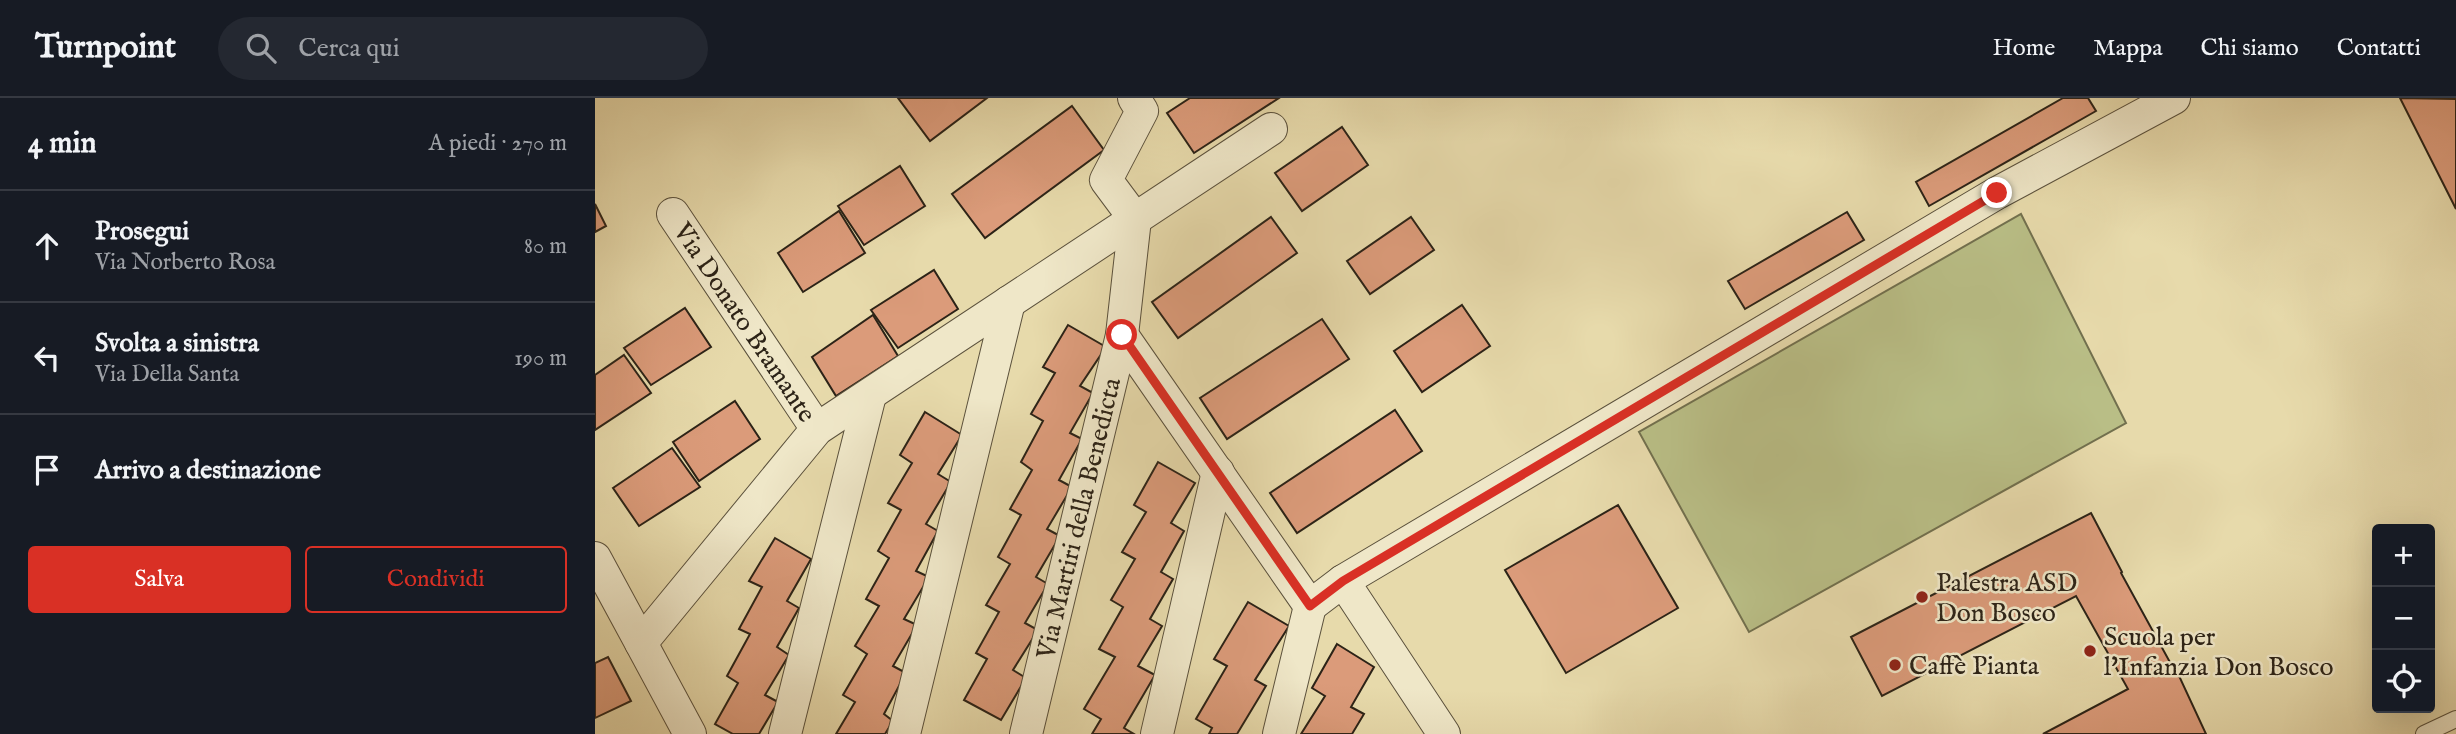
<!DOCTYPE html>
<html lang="it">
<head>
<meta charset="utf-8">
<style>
  body { margin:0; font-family:"IM FELL English",serif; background:#242831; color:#f1f3f6 }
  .controls { position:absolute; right:21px; bottom:21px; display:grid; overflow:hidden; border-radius:7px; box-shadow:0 7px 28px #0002 }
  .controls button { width:63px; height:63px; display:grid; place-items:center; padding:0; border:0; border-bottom:2px solid #363941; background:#171b24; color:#f1f3f6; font:35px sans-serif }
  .stop { position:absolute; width:21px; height:21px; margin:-16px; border:5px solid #d93025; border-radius:50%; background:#fff }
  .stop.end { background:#d93025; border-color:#fff; box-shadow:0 2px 7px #0008 }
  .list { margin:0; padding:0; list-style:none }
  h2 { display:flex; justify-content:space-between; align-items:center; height:91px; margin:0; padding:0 28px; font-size:30px }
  h2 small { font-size:23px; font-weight:400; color:#9ea1a6 }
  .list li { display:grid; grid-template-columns:46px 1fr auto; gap:21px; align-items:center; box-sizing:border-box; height:112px; padding:0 28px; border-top:2px solid #363941 }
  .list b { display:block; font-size:26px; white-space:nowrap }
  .list p { margin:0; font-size:23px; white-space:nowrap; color:#9ea1a6 }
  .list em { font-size:23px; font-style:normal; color:#9ea1a6 }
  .actions { display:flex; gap:14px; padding:21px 28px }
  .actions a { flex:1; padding:16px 0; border:2px solid #d93025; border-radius:7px; text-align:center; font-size:24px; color:#d93025 }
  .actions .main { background:#d93025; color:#fff }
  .icon { flex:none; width:38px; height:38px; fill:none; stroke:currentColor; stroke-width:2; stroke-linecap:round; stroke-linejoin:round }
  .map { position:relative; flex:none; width:1861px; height:636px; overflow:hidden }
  header { display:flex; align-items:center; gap:42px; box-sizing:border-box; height:98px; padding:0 35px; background:#171b24; border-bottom:2px solid #363941 }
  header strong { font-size:33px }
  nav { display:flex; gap:38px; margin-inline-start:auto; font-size:24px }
  .search { width:490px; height:63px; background:#242831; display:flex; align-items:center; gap:18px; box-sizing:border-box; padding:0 24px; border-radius:38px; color:#9ea1a6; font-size:26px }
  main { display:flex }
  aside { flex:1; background:#171b24 }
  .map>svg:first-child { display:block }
</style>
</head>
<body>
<header>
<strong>Turnpoint</strong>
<div class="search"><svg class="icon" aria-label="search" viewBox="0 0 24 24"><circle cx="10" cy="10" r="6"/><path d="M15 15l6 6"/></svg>Cerca qui</div>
<nav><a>Home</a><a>Mappa</a><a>Chi siamo</a><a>Contatti</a></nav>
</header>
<main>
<aside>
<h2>4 min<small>A piedi · 270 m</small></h2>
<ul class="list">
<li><svg class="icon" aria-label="ahead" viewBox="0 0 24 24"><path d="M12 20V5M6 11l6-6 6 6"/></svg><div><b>Prosegui</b><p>Via Norberto Rosa</p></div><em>80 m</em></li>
<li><svg class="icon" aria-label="left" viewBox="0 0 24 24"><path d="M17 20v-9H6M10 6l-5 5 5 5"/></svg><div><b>Svolta a sinistra</b><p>Via Della Santa</p></div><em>190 m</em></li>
<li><svg class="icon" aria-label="arrive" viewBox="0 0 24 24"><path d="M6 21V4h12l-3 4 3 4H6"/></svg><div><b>Arrivo a destinazione</b></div></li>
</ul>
<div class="actions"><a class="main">Salva</a><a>Condividi</a></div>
</aside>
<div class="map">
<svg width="1861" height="636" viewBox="0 0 1861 636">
  <rect width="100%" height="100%" fill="#e7daab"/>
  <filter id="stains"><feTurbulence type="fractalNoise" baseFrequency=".00286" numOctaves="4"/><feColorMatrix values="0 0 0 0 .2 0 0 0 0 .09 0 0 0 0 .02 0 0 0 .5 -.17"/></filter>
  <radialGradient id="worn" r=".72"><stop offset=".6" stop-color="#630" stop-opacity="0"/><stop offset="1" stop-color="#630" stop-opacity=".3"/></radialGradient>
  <!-- green -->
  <polygon fill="#b9be86" stroke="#72704e" stroke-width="2" points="1426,116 1531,325 1154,534 1044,334"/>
  <!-- building -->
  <g fill="#db9b7a" stroke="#2c2317" stroke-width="2">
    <polygon points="303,0 392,0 335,43"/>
    <polygon points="595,0 684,0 599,55 572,15"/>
    <polygon points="1468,0 1493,0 1501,13 1334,108 1321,84"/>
    <polygon points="1805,0 1861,1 1861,111"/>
    <polygon points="477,8 509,52 390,140 357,96"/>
    <polygon points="747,29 773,67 707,113 680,75"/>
    <polygon points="305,68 330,108 269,147 243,108"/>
    <polygon points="0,106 11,128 0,134"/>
    <polygon points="244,113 270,155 208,194 183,155"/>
    <polygon points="1252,114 1269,142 1150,211 1133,183"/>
    <polygon points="676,119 702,155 583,240 557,204"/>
    <polygon points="816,119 839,152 775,196 752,163"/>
    <polygon points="339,172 363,211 303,250 276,212"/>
    <polygon points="867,207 895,248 827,294 799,253"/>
    <polygon points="90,210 116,249 56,287 29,250"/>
    <polygon points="278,217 303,258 241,298 217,259"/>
    <polygon points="727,221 754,261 632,341 605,300"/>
    <polygon points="473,227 511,249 485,288 498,295 475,335 487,341 464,382 477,389 452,431 465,438 441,479 453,486 430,525 443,532 418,572 431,580 406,622 369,602 392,561 381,555 404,514 391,507 415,466 403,459 426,417 415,411 437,372 426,364 448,323 436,316 460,275 448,269"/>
    <polygon points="29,257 56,295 0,332 0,277"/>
    <polygon points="140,303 165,341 104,383 78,344"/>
    <polygon points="800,312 827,353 702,435 675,395"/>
    <polygon points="330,314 367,337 343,376 356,384 331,426 343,433 321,473 334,479 309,521 322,527 298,568 311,575 289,616 298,623 290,636 241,636 260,604 248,597 272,556 260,548 284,508 271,501 294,460 283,453 306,412 293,405 317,365 305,357"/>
    <polygon points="77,350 105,389 44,428 18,390"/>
    <polygon points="563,364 600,385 576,425 589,433 566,474 578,481 555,521 567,528 543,568 560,577 529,630 539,636 497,636 506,621 489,611 520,559 504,551 528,509 516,502 540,461 527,454 551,414 539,407"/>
    <polygon points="1023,407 1083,510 971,575 910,472"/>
    <polygon points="1496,415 1527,474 1526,475 1577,568 1579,567 1611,636 1448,636 1533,591 1481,498 1287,598 1256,539"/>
    <polygon points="180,440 216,461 192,503 204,510 182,549 194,557 170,597 183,604 164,636 138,636 120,626 143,585 132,578 155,536 144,531 167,489 154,483"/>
    <polygon points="653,504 694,528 660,582 671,588 642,636 614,636 617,630 601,621 632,568 619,561"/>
    <polygon points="742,546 779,569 756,609 769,616 757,636 706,636 730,598 717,590"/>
    <polygon points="13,559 36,603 0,620 0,565"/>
  </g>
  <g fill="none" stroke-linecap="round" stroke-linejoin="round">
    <!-- service casing -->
    <g stroke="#5b513c" stroke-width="18">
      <polyline id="service" points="1829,636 1861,621"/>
    </g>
    <!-- minor casing -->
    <g stroke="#5b513c" stroke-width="34">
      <g id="minor">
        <path id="s1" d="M 78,116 L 222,331"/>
        <polyline points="527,237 715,508"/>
        <polyline points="0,460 46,545"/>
        <polyline points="748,483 849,636"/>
        <polyline points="715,508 748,483 1402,95 1579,0"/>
        <polyline points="95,636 46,545 222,331 676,31"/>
        <polyline points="190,636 275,297"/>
        <polyline points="309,636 414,204"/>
        <path id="s2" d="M 431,636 L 527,237 L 540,121 L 511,82 L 547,13 L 539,0"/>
        <polyline points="562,636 623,374"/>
        <polyline points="684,636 715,508"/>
      </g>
    </g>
    <!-- service -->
    <use href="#service" stroke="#efe7c8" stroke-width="16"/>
    <!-- minor -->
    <use href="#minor" stroke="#efe7c8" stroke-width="32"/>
  </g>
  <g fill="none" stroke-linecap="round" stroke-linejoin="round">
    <!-- route -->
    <polyline stroke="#d93025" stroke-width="9" points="527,237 715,508 748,483 1402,95"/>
  </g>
  <!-- markers -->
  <g fill="#8f2418" stroke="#efe7c8" stroke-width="2.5">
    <circle cx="1327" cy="499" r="7"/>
    <circle cx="1495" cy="553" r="7"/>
    <circle cx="1300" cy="567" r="7"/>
  </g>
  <g text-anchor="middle" stroke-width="5" stroke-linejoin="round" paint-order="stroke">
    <!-- street labels -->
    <g font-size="26" fill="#2c2317" stroke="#efe7c8">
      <text dy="9" stroke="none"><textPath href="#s1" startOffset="130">Via Donato Bramante</textPath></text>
      <text dy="9" stroke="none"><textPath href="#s2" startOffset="222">Via Martiri della Benedicta</textPath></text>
    </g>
    <!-- poi labels -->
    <g font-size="26" fill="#2c2317" stroke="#efe7c8" text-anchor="start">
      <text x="1341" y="493">Palestra ASD<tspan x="1341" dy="30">Don Bosco</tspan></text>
      <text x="1509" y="547">Scuola per<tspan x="1509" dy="30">l'Infanzia Don Bosco</tspan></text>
      <text x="1314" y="576">Caffè Pianta</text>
    </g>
  </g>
  <rect width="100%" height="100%" filter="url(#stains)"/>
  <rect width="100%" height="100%" fill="url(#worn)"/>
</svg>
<div class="controls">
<button>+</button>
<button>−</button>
<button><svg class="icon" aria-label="locate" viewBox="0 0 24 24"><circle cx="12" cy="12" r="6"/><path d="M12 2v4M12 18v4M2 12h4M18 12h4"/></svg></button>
</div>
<div class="stop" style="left:527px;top:237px"></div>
<div class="stop end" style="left:1402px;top:95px"></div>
</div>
</main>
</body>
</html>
